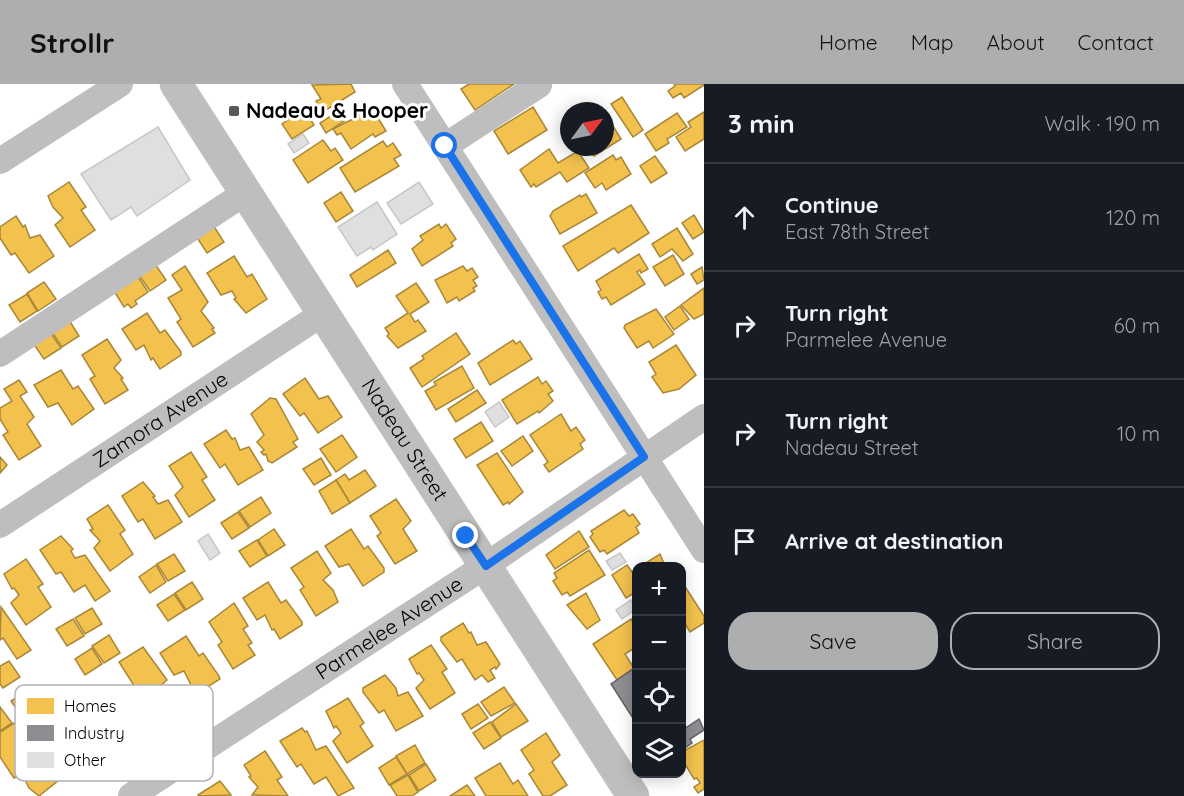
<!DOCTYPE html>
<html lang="en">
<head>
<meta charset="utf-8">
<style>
  body { margin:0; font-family:Quicksand,sans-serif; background:#20242c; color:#f1f3f6 }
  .controls { position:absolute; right:18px; bottom:18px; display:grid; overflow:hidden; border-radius:12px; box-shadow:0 3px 15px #0003 }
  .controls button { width:54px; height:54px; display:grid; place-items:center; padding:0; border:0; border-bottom:2px solid #363941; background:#171b24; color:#f1f3f6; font:30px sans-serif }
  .compass { position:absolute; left:560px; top:18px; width:54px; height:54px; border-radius:50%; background:#171b24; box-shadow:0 3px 15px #0003; rotate:57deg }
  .stop { position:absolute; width:18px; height:18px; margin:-14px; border:4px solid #1a73e8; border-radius:50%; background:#fff }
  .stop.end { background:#1a73e8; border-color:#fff; box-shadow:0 2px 6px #0008 }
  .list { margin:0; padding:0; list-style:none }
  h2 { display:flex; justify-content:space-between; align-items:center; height:78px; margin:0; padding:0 24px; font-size:26px }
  h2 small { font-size:20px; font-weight:400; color:#9ea1a6 }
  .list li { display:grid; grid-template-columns:39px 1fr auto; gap:18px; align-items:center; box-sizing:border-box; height:108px; padding:0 24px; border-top:2px solid #363941 }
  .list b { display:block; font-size:22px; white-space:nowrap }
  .list p { margin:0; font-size:20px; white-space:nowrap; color:#9ea1a6 }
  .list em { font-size:20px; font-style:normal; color:#9ea1a6 }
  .actions { display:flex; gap:12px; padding:18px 24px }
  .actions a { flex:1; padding:14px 0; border:2px solid #adaeaf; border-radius:24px; text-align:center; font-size:21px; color:#adaeaf }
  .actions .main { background:#adaeaf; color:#111 }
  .icon { flex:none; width:33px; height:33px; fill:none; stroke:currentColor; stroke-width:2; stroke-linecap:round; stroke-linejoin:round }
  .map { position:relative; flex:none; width:704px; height:712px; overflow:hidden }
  header { display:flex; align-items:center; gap:36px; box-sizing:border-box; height:84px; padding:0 30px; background:#adaeaf; color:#111 }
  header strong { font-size:28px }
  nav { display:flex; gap:33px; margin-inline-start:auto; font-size:21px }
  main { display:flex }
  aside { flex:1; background:#171b24 }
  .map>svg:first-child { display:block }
</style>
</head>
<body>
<header>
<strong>Strollr</strong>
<nav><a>Home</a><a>Map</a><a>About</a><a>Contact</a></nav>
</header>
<main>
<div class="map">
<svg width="704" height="712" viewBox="0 0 704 712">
  <rect width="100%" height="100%" fill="#fff"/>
  <!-- homes -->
  <g fill="#f2c14e" stroke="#a98737" stroke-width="1.5">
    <polygon points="351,0 355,8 323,28 316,17 321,15 312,1"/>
    <polygon points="469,0 514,0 475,26 461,5"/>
    <polygon points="674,0 704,0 704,1 684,14 681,9 673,14 668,7 675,2"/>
    <polygon points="622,13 643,46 633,53 611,20"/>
    <polygon points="370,21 386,47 375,53 373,50 351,65 341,49 337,51 333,45 357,33 356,31"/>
    <polygon points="533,23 547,46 508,70 494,47"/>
    <polygon points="304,25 314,41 292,55 282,40"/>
    <polygon points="340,26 346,36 326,49 320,39"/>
    <polygon points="704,28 704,55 685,67 676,53 691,43 688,38"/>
    <polygon points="677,29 687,43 667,55 669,59 656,67 645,50"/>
    <polygon points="608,34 621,55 594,72 584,63 605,63 605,36"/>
    <polygon points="323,56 331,67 335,64 343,76 308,99 293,76"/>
    <polygon points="383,57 387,63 393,59 401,71 394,75 399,82 355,108 340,84"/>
    <polygon points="549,65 558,79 578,67 589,84 567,98 560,88 536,103 534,100 531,103 520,86"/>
    <polygon points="613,71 616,76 621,73 631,90 606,106 602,99 595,104 585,89"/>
    <polygon points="655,72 667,89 651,99 640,82"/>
    <polygon points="69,98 86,123 81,126 95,146 70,163 55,141 63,134 53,123 48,112"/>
    <polygon points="341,108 353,127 336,138 324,119"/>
    <polygon points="586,110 597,129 560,150 550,132 553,127 580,111 581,113"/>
    <polygon points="631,121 649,149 618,169 614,164 578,187 563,162"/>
    <polygon points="694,131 704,148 693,155 682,139"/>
    <polygon points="16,132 23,143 25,141 30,154 40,151 54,172 29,189 15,169 11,171 0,154 0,143"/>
    <polygon points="439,140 441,144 446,140 456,155 451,159 453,162 422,182 412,165 423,156 420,152"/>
    <polygon points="213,141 224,158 207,169 196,152"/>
    <polygon points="677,144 693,170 683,177 672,165 660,173 652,160"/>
    <polygon points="388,166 396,179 357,203 350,191"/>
    <polygon points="639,170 648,185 641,189 640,186 637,188 645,200 611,221 606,213 602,215 598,208 601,206 596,197"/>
    <polygon points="673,171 684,190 665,202 653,183"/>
    <polygon points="234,172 247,193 252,190 267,215 246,229 234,215 236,214 232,207 221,211 207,189"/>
    <polygon points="155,180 166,196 150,207 139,191"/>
    <polygon points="185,182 208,218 201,227 214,244 212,245 215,249 193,263 177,238 181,235 168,214 182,206 172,191"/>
    <polygon points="463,182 467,187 472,184 478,193 473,196 477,202 473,204 475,207 459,217 457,213 447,219 435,196"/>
    <polygon points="702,183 704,196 697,200 691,190"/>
    <polygon points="137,191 148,208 135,217 137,220 131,224 128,220 124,223 114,207"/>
    <polygon points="44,198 56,215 38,227 27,209"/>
    <polygon points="416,199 429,218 410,230 415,238 418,236 426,247 398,264 387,252 389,250 385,244 408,229 396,212"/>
    <polygon points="704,204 704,230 694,235 681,221"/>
    <polygon points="27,210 37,227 20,238 9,221"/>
    <polygon points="680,222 689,235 674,246 665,233"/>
    <polygon points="656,225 674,250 653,264 649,257 637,264 624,244 625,241"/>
    <polygon points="147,229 160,249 165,246 181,268 181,271 160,285 153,274 151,276 144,261 136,266 122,245"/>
    <polygon points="69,236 79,252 62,263 52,248"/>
    <polygon points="50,248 61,264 44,275 33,259"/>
    <polygon points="456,249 470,270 422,303 410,284 424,275 422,272"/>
    <polygon points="107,255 121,276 114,284 123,294 121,295 128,306 105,320 90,295 95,292 82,271"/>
    <polygon points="513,256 516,260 520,257 532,275 490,301 478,279"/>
    <polygon points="676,261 696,291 679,305 663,309 652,293 656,290 649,278"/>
    <polygon points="462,282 474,304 436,326 425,307 436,301 434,298"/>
    <polygon points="61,286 73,305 78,302 94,325 72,341 58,319 48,323 34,301"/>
    <polygon points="538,293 542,300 546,297 553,307 548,310 553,317 539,329 538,327 517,340 502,316"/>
    <polygon points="305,294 319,315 328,312 342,333 318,349 304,329 300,332 283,310"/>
    <polygon points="19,296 27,308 20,312 34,333 27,340 41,362 19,376 3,351 8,348 0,335 0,324 12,317 4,305"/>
    <polygon points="477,306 486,319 456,338 448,325"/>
    <polygon points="270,314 276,315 298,355 293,358 297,363 272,379 268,377 266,370 264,371 261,368 264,366 257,358 264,351 251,330"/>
    <polygon points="561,330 571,347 576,343 585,356 580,360 583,365 549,388 544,381 548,378 530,351"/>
    <polygon points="481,338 493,357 466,374 454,355"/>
    <polygon points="226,346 232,355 235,354 240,366 249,363 263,386 238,401 225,380 220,384 204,360"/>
    <polygon points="342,351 357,373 336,388 320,365"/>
    <polygon points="523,352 533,367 512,382 501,367"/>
    <polygon points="191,368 207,393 202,396 215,416 189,433 175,411 183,403 169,382"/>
    <polygon points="497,369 523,408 509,420 508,418 503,421 477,381"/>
    <polygon points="0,373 7,381 0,389"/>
    <polygon points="321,374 331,391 314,401 303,385"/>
    <polygon points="365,386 376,402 350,419 336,396 345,390 349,396"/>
    <polygon points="336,396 350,419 332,430 319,407"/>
    <polygon points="143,398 155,412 153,413 158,420 168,416 182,438 155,455 143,435 138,438 122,412"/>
    <polygon points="261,413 271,429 250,443 239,427"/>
    <polygon points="396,415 411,437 403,445 417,467 395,480 377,452 381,449 370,432"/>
    <polygon points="108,421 125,446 120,450 133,470 110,487 94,464 100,457 90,446 93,445 87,435"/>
    <polygon points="624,426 629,432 633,430 640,440 636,443 639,449 607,470 604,466 600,468 590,453 593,450 591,447"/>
    <polygon points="238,428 249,444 232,455 221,439"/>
    <polygon points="274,445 285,461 268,472 258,456"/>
    <polygon points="351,445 364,465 368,462 384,484 384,488 363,502 349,480 339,483 325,462"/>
    <polygon points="579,447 589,463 555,485 546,471"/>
    <polygon points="61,452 73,465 71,467 75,474 85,471 110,507 95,517 85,501 74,508 61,488 56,490 40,466"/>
    <polygon points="257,456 267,472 250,483 239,467"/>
    <polygon points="589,466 605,491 570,512 567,508 562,511 553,497 557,494 554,489"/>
    <polygon points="317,467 331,489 323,496 333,506 338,518 316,532 300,506 304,503 291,484"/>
    <polygon points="174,470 185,487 168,497 157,480"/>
    <polygon points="660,470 665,482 641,482"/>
    <polygon points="26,475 43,500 38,503 51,523 26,541 11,519 19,511 14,504 12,505 4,490"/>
    <polygon points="156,481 166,498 150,509 139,493"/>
    <polygon points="627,481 632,488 636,485 636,512 634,509 626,514 612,491"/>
    <polygon points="192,498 203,515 186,526 175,509"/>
    <polygon points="268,498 281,519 286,516 302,538 302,541 280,555 274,545 272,546 265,531 257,536 243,514"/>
    <polygon points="684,501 704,532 704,539 690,548 682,535 682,503"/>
    <polygon points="586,509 600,536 587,545 567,521"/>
    <polygon points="174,510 185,526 168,537 157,521"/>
    <polygon points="234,519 248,542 243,545 252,559 248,561 255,571 233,585 218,561 222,558 209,538"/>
    <polygon points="1,523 31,566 17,575 3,554 0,556"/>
    <polygon points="92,524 102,540 85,550 75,534"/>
    <polygon points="73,535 84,552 67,562 56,545"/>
    <polygon points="631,535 636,544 636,563 625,570 634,584 617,596 593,560"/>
    <polygon points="463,539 469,549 471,548 477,561 486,558 500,580 496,585 495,583 490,586 495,594 488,598 482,591 475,596 462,575 457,578 441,557 441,553"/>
    <polygon points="109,551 120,569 104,579 92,562"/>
    <polygon points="186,552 199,572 203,569 219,592 220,595 198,609 195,604 193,605 184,587 174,591 160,569"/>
    <polygon points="431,561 447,585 442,588 455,609 430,625 416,604 424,596 419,589 417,590 409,575"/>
    <polygon points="143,563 167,596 159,603 172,619 173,626 151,640 135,614 140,611 119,578"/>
    <polygon points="92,564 102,580 85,591 75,575"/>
    <polygon points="9,577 20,593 3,604 0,600 0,582"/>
    <polygon points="385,591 396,604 398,612 408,608 423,632 396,647 384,626 379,629 363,608 363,604"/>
    <polygon points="504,603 515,619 491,632 481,618"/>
    <polygon points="28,606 38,621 21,632 11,617"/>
    <polygon points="348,614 364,639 360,642 373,662 347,679 333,657 341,649 336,642 334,644 326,627"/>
    <polygon points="478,620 488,634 471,645 462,630"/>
    <polygon points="516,620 528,637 501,653 492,638"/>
    <polygon points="0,623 12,639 0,647"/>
    <polygon points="19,636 31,656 27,659 38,677 43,674 59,696 39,712 29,704 22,690 14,694 0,673 0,648"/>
    <polygon points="490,638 501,654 484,665 473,649"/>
    <polygon points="302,644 305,648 307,647 316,666 326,662 354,704 338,712 326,693 314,700 301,680 297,683 280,657"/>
    <polygon points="546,649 560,671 552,678 567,701 550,712 543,712 529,690 534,686 521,666"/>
    <polygon points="704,656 704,705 698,709 694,703 700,699 697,694 694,695 682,675 682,668"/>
    <polygon points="415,661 425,679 407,690 396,672"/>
    <polygon points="265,667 282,693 277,696 288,712 252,711 258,703 249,693 251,692 244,681"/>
    <polygon points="396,673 407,690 389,701 379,684"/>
    <polygon points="500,679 513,700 518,696 528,712 486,712 475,694"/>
    <polygon points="426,680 436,696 419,707 409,691"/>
    <polygon points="408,691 418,708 412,712 397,712 390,701"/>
    <polygon points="220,697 231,711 199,712 198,711"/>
    <polygon points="467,701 475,712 450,712"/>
  </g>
  <!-- industry -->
  <g fill="#8d8d92" stroke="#636366" stroke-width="1.5">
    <polygon points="636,583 636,639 611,600"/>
    <polygon points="699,635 704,646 690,655 692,659 682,666 682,642 684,645"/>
  </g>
  <!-- building -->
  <g fill="#dfdfdf" stroke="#c7c7c7" stroke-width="1.5">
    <polygon points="158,43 190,96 137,132 131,123 111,136 81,90"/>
    <polygon points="303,50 309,59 294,69 288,60"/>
    <polygon points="419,98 433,120 401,140 387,119"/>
    <polygon points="377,118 397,150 373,166 371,163 357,172 338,143"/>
    <polygon points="499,318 509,333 495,343 485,328"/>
    <polygon points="208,450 220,469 210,476 198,457"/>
    <polygon points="620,469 626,478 612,486 606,477"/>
    <polygon points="631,516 636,525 622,535 616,526"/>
  </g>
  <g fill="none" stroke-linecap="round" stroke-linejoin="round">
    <!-- major casing -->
    <g stroke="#dbdbdb" stroke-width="33">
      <g id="major">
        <path id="s3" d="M 176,0 L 633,712"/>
      </g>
    </g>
    <!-- minor -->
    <g stroke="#bebebe" stroke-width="26">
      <polyline points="405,0 704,466"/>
      <polyline points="445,62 539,1"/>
      <polyline points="0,77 120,0"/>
      <polyline points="0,270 245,109"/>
      <path id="s1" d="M 0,441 L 322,230"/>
      <path id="s2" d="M 131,712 L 485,482 L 704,333"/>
    </g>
    <!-- major -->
    <use href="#major" stroke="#bebebe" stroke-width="32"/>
  </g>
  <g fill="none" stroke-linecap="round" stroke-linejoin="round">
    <!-- route -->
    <polyline stroke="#1a73e8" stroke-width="8" points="445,62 644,373 486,482 466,452"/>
  </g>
  <!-- markers -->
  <rect fill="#595959" stroke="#fff" stroke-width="2" x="228" y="21" width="12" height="12" rx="3"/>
  <g text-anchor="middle" stroke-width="6" stroke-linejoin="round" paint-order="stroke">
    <!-- poi labels -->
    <g font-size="21" font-weight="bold" fill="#000" stroke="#fff" text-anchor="start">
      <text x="246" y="34">Nadeau &amp; Hooper</text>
    </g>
    <!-- street labels -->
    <g font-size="21" fill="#000" stroke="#fff">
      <text dy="7" stroke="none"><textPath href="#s1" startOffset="192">Zamora Avenue</textPath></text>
      <text dy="7" stroke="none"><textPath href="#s3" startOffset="423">Nadeau Street</textPath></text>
      <text dy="7" stroke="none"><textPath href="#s2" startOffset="308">Parmelee Avenue</textPath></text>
    </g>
  </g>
  <!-- legend -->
  <rect x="15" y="601" width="198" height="96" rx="9" fill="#fff" stroke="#b2b2b2" stroke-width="1.5"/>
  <rect x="27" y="614" width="27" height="16" fill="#f2c14e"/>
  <rect x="27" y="641" width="27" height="16" fill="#8d8d92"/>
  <rect x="27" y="668" width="27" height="16" fill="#dfdfdf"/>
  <g font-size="16" fill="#000">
    <text x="64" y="628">Homes</text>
    <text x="64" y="655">Industry</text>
    <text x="64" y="682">Other</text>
  </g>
</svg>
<div class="controls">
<button>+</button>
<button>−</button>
<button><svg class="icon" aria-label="locate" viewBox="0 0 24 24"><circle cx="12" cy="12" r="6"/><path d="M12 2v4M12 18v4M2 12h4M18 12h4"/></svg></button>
<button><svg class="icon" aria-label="layers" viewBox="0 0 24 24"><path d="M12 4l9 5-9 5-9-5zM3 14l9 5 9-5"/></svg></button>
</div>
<svg class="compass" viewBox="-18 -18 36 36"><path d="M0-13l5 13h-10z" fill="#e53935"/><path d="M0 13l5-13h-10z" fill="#9ea1a6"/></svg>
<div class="stop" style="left:445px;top:62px"></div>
<div class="stop end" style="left:466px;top:452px"></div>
</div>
<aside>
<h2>3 min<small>Walk · 190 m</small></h2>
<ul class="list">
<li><svg class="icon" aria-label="ahead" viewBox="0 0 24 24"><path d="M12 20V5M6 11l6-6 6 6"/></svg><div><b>Continue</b><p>East 78th Street</p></div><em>120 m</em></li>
<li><svg class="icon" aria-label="right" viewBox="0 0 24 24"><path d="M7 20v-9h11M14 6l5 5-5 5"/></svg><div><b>Turn right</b><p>Parmelee Avenue</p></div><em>60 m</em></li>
<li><svg class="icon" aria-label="right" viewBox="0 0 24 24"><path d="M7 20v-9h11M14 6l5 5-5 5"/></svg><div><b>Turn right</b><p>Nadeau Street</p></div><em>10 m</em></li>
<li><svg class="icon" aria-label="arrive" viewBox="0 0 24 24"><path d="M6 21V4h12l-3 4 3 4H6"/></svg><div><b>Arrive at destination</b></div></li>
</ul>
<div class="actions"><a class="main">Save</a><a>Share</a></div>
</aside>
</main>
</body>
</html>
